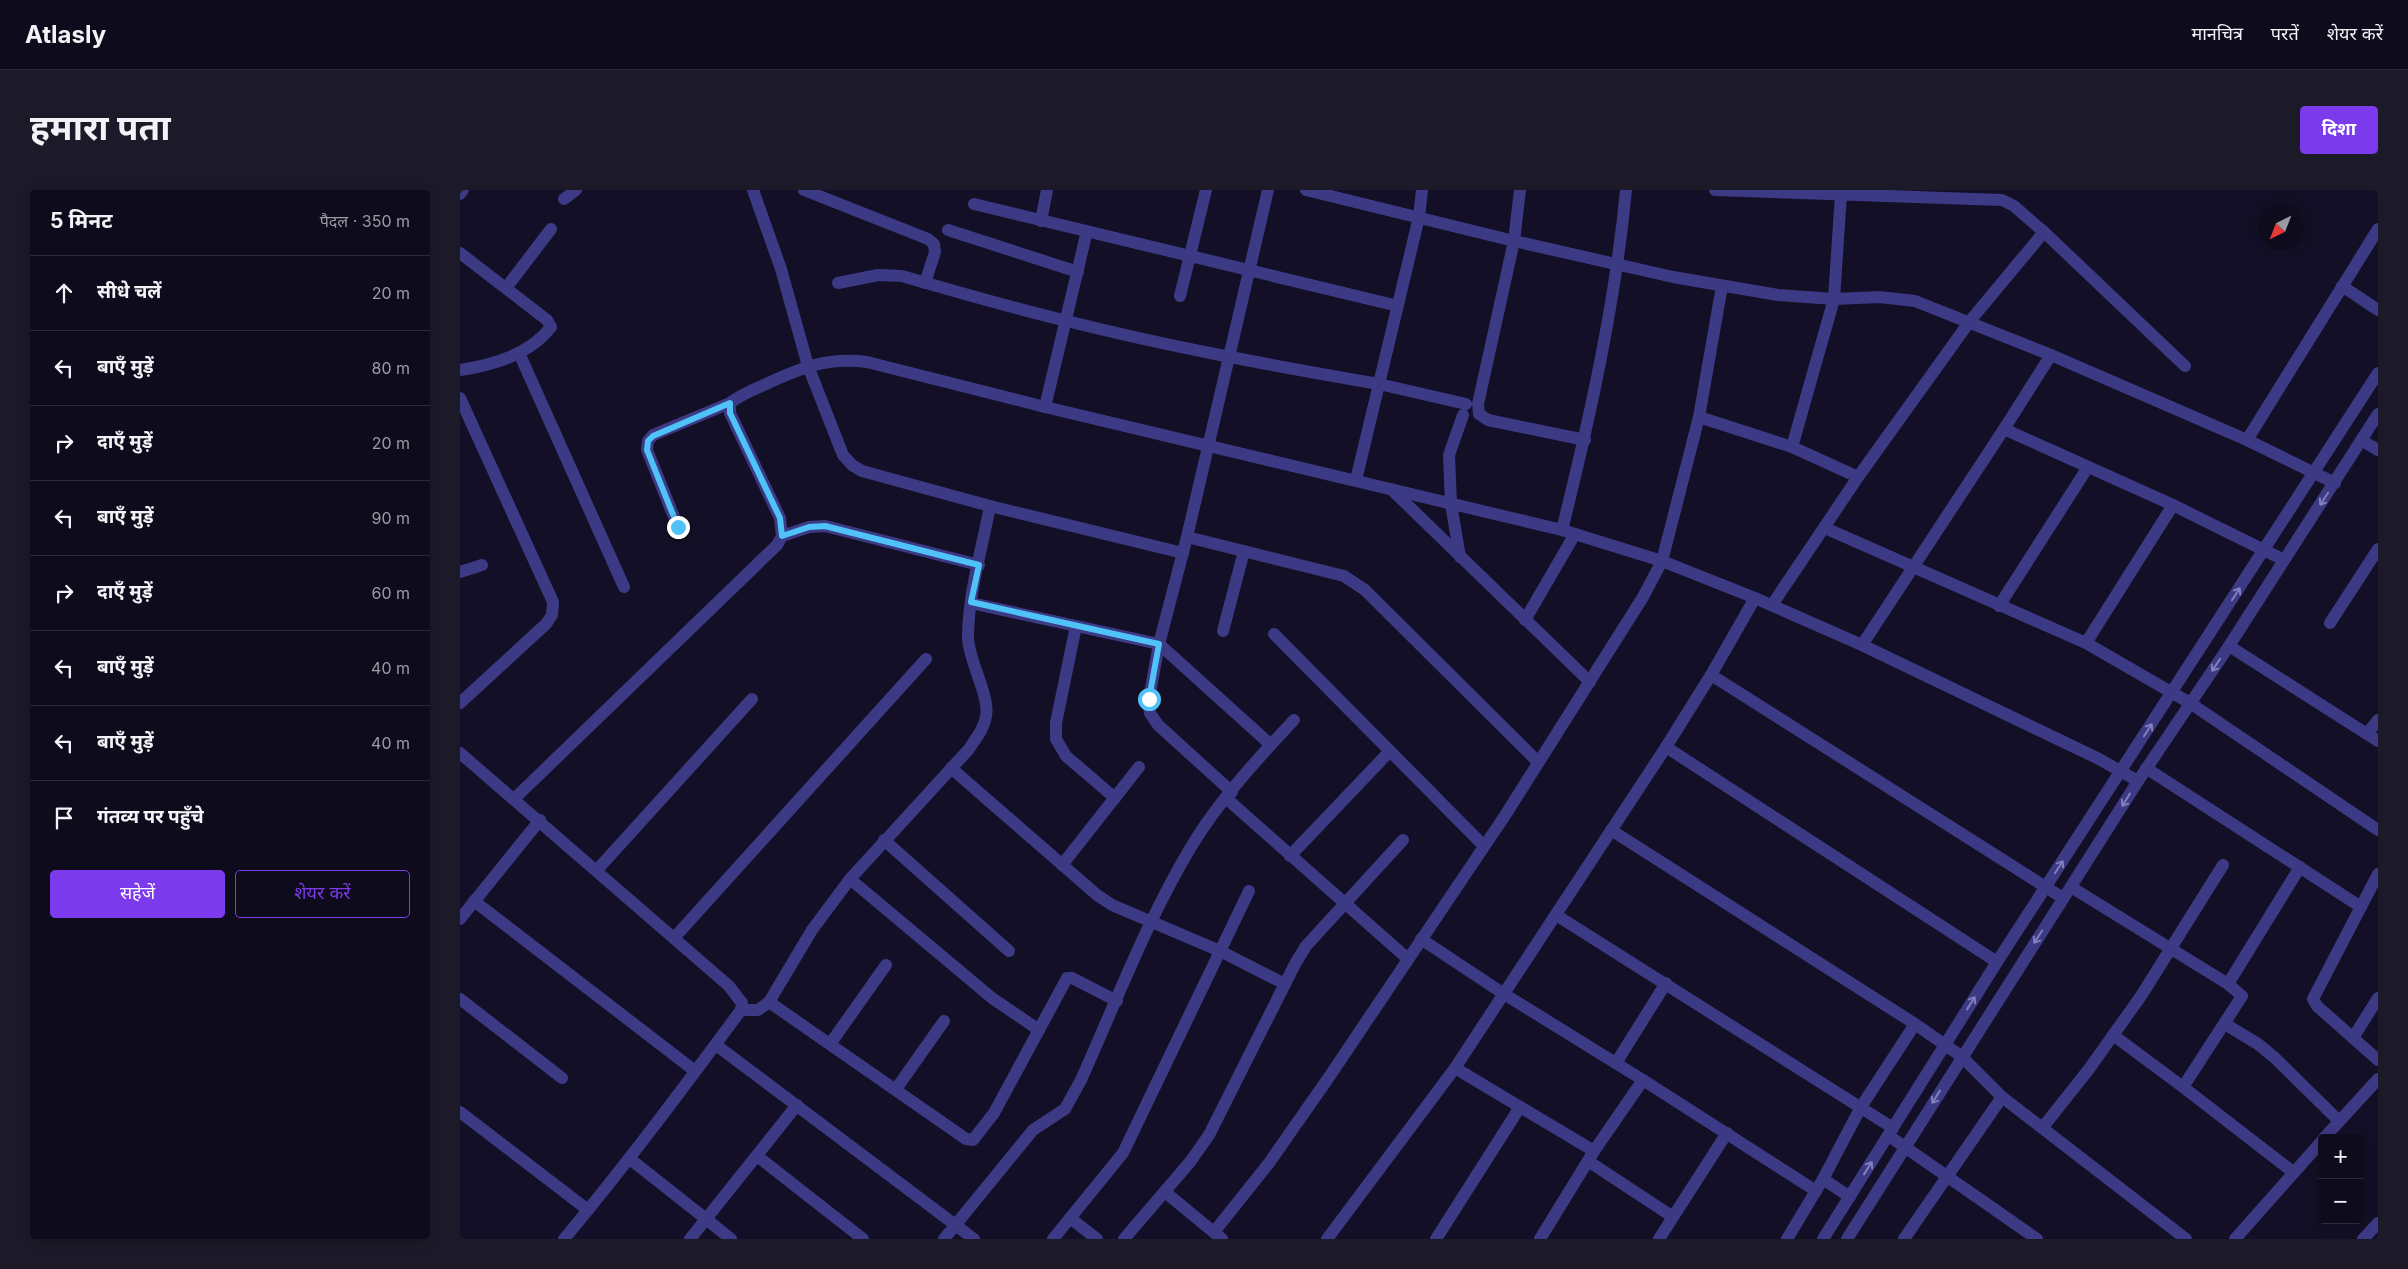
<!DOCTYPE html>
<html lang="hi">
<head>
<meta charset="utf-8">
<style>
  body { margin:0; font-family:Inter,"Noto Sans Devanagari",sans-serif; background:#1c1929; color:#f1f3f6 }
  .controls { position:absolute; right:15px; bottom:15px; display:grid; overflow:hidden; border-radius:5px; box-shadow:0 2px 12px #0003 }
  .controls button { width:45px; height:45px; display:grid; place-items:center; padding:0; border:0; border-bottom:1px solid #2e2b3b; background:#0e0b1c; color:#f1f3f6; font:25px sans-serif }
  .compass { position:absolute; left:1798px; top:15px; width:45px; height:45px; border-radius:50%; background:#0e0b1c; box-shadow:0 2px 12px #0003; rotate:222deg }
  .stop { position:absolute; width:15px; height:15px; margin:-11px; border:4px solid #4fc3f7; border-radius:50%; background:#fff }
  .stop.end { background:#4fc3f7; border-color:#fff; box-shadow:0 1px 5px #0008 }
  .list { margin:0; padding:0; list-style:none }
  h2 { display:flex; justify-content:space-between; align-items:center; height:65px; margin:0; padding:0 20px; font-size:21px }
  h2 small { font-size:16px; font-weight:400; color:#9b9ba3 }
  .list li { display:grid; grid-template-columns:32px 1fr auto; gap:15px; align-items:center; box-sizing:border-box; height:75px; padding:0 20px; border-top:1px solid #2e2b3b }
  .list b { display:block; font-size:19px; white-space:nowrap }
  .list em { font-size:16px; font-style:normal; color:#9b9ba3 }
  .actions { display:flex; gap:10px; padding:15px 20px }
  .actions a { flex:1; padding:11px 0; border:1px solid #7c3aed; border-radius:5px; text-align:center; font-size:18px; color:#7c3aed }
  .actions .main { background:#7c3aed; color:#fff }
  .icon { flex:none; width:28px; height:28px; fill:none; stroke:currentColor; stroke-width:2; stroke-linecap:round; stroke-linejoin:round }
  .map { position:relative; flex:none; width:1918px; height:1049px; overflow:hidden; border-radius:5px }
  header { display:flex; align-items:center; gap:30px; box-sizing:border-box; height:70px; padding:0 25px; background:#0e0b1c; border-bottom:1px solid #2e2b3b }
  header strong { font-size:24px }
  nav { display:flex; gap:28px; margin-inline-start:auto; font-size:18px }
  .intro { display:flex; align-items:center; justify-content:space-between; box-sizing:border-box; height:120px; padding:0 30px }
  h1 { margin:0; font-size:35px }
  .button { padding:12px 22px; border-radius:5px; background:#7c3aed; color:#fff; font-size:18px; font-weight:700 }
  main { display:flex; gap:30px; padding:0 30px }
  aside { flex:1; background:#0e0b1c; border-radius:5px; box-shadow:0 2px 12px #0003 }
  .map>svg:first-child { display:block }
</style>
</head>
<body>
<header>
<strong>Atlasly</strong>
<nav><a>मानचित्र</a><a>परतें</a><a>शेयर करें</a></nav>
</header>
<div class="intro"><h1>हमारा पता</h1><a class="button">दिशा</a></div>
<main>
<aside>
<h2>5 मिनट<small>पैदल · 350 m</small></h2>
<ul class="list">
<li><svg class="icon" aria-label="ahead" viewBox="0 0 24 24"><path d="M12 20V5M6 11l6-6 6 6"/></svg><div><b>सीधे चलें</b></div><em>20 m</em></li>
<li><svg class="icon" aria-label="left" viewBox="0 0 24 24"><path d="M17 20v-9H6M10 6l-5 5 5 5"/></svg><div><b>बाएँ मुड़ें</b></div><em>80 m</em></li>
<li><svg class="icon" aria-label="right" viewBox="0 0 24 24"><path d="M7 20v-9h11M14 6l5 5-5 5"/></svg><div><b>दाएँ मुड़ें</b></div><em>20 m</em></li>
<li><svg class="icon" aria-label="left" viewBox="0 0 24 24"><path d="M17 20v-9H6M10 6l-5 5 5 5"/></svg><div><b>बाएँ मुड़ें</b></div><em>90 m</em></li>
<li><svg class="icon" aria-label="right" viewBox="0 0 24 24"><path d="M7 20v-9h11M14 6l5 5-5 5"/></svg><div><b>दाएँ मुड़ें</b></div><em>60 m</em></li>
<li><svg class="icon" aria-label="left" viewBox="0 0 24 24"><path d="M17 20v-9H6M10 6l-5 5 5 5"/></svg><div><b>बाएँ मुड़ें</b></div><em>40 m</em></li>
<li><svg class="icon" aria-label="left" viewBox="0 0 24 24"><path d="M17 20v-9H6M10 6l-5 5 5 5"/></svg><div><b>बाएँ मुड़ें</b></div><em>40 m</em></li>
<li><svg class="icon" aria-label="arrive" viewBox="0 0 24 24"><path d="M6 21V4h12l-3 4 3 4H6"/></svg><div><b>गंतव्य पर पहुँचे</b></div></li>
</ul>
<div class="actions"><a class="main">सहेजें</a><a>शेयर करें</a></div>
</aside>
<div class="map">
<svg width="1918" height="1049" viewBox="0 0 1918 1049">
  <rect width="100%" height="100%" fill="#130f26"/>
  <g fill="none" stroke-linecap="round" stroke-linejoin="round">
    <!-- minor -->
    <g stroke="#3d3a85" stroke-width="12">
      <polyline points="293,0 321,79 348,176 383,265 392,275 402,281 530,316 723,363"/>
      <polyline points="344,0 468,49 474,54 475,62 465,93"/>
      <polyline points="846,0 1054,51 1018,214 1019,224 1028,230 1125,250"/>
      <polyline points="962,0 959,27 919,194 1006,214"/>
      <polyline points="1060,0 1054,51 1213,87 1318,105 1374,109 1419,107 1455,111 1591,165 1787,250 1875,293"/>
      <polyline points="1255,0 1542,10 1554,16 1584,42 1725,176"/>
      <polyline points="0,4 3,0"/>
      <polyline points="104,9 116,0"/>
      <polyline points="514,14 938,116"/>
      <polyline points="581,31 587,0"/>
      <polyline points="488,40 618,82"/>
      <path d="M 0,63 L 87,130 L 91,137 C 69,165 33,175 0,180"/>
      <path d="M 378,93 L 418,85 L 442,86 C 497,102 552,118 607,131 C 710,157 815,176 919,194 L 896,290"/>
      <polyline points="1882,96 1918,120"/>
      <polyline points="46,98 91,39"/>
      <polyline points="720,106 746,0"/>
      <polyline points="59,163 164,397"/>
      <polyline points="0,208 93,412 92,425 86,434 0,513"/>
      <polyline points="585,217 627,41"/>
      <polyline points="1239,227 1332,257 1398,287"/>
      <polyline points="1544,239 1591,165"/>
      <polyline points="1787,250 1918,39"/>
      <polyline points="1901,250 1918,260"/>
      <polyline points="1332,257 1374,109 1381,4"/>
      <polyline points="931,299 1130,492"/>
      <polyline points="218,337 187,260 188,251 193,245 270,213"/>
      <polyline points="1365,338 1626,453 1730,513 1918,640"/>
      <path d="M 1102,340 C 1130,227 1155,115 1166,0"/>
      <polyline points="322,346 349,337 365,336 519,375"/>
      <polyline points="727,347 884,386 905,400 1077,571"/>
      <polyline points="1000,367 991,314 989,265 1003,225"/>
      <polyline points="0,382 22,375"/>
      <polyline points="511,413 699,454 811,555"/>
      <polyline points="1312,415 1398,287 1510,131 1584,42"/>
      <polyline points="1539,416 1628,277"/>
      <polyline points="1065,430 1115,344"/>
      <polyline points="1870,433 1918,359"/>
      <polyline points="616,436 596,533 596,549 606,566 655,608"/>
      <polyline points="763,441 784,361"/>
      <polyline points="814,444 1024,656"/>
      <polyline points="1626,453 1713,315"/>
      <polyline points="1402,455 1544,239 1713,315 1824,370"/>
      <polyline points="1769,456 1918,551"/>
      <polyline points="1251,485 1603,708"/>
      <polyline points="1907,544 1918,530"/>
      <polyline points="1206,557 1537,772"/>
      <path d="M 0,563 L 269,796 L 282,813 L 281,820 C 224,897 166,975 104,1049"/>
      <polyline points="491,578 637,705 652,715 760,761 825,794"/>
      <polyline points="1686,578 1901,717"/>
      <polyline points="772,602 698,535 690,523 689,509 699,454 727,347 808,0"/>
      <path d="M 54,609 L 317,355 L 322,346 L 320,328 L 270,223 L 270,213 C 280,205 292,200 304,195 C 340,178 367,167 407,172 L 585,217 L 1102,340 L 1202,371 L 1295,408 L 1402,455 L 1639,569 L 1678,591"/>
      <polyline points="767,609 948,769"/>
      <polyline points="1151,640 1455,834 1501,866 1542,907 1726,1049"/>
      <polyline points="424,650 549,761"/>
      <polyline points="830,666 929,562"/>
      <polyline points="602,675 679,577"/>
      <polyline points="137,680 292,509"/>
      <polyline points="1918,684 1853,809 1857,816 1918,870"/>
      <polyline points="390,689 532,808 579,840"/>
      <polyline points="1611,697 1768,794 1782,806 1723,897"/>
      <polyline points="14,711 235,881"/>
      <polyline points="1096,725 1433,938"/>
      <polyline points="0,729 80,630"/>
      <polyline points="214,748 466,469"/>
      <polyline points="961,749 1044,804 1183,890 1134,961 1080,1049"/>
      <polyline points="1768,794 1840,677"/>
      <polyline points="0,809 102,888"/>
      <polyline points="309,812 506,949 513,950 534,923 607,788 612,788 657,811"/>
      <path d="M 281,820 L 298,820 L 309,812 L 352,740 L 390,689 L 509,559 C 516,548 524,539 526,526 C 530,506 509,472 508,448 C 508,404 522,359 530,316"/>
      <polyline points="1765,834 1798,854 1815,868 1879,931"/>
      <polyline points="1653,845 1723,897 1833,982"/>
      <polyline points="1893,848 1918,808"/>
      <polyline points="370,854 426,775"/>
      <polyline points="256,855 514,1049"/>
      <polyline points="1156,873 1206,793"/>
      <polyline points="995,878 1134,961"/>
      <polyline points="1183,890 1356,1001"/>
      <polyline points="436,899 484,831"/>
      <polyline points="0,922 128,1020"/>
      <polyline points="1583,937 1629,879 1681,806 1763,675"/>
      <polyline points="1429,946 1577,1049"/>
      <polyline points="1864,948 1918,889"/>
      <polyline points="297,966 403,1049"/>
      <polyline points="170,969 246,1029 337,915"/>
      <polyline points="1128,971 1213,1027 1199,1049"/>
      <polyline points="1363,989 1390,1007"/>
      <polyline points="705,1002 762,1049"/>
      <polyline points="1213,1027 1267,943"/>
      <polyline points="610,1028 637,1049"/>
      <polyline points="754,1042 809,973 867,890 1046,624 1183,407 1202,371 1239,227 1262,96"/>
      <polyline points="230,1049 246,1029 271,1049"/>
      <path d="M 484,1049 L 573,940 L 605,919 L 621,890 C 656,812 687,730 731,657 C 757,613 799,567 834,530"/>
      <polyline points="593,1049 663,963 789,701"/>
      <polyline points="664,1049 730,972 749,945 835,774 846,756 943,650"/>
      <polyline points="867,1049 995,878 1206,557 1251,485 1295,408"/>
      <polyline points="976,1049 1060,917"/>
      <polyline points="1327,1049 1363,989 1401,917 1455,834"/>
      <polyline points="1363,1049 1537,772 1918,183"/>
      <polyline points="1387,1049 1678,591 1769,456 1918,224"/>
      <polyline points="1444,1049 1542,907"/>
      <polyline points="1775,1049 1862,951"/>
      <polyline points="1903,1049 1918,1033"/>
    </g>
  </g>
  <!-- one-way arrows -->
  <defs><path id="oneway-shaft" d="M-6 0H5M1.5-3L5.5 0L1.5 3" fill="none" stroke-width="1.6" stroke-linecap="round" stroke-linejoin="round" transform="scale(1.25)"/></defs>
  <g stroke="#837fbc">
    <use href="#oneway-shaft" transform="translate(1864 309) rotate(123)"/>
    <use href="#oneway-shaft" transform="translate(1776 404) rotate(-57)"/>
    <use href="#oneway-shaft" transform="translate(1756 475) rotate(124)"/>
    <use href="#oneway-shaft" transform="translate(1688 540) rotate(-57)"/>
    <use href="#oneway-shaft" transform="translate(1666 610) rotate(122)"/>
    <use href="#oneway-shaft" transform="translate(1599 677) rotate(-57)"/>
    <use href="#oneway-shaft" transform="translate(1578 747) rotate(123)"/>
    <use href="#oneway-shaft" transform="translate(1511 813) rotate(-58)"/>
    <use href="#oneway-shaft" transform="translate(1476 907) rotate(122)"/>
    <use href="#oneway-shaft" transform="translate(1408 978) rotate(-58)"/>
  </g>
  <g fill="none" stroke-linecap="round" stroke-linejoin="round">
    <!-- route -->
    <polyline stroke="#4fc3f7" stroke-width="6" points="218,337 187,260 188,251 193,246 270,213 270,223 320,328 322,346 349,337 365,336 519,375 511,412 699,454 689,509"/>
  </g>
</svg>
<div class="controls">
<button>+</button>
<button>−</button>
</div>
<svg class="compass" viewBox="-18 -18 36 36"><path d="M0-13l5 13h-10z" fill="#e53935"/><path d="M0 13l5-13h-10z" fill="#9b9ba3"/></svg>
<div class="stop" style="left:689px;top:509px"></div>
<div class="stop end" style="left:218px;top:337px"></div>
</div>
</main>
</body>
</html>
